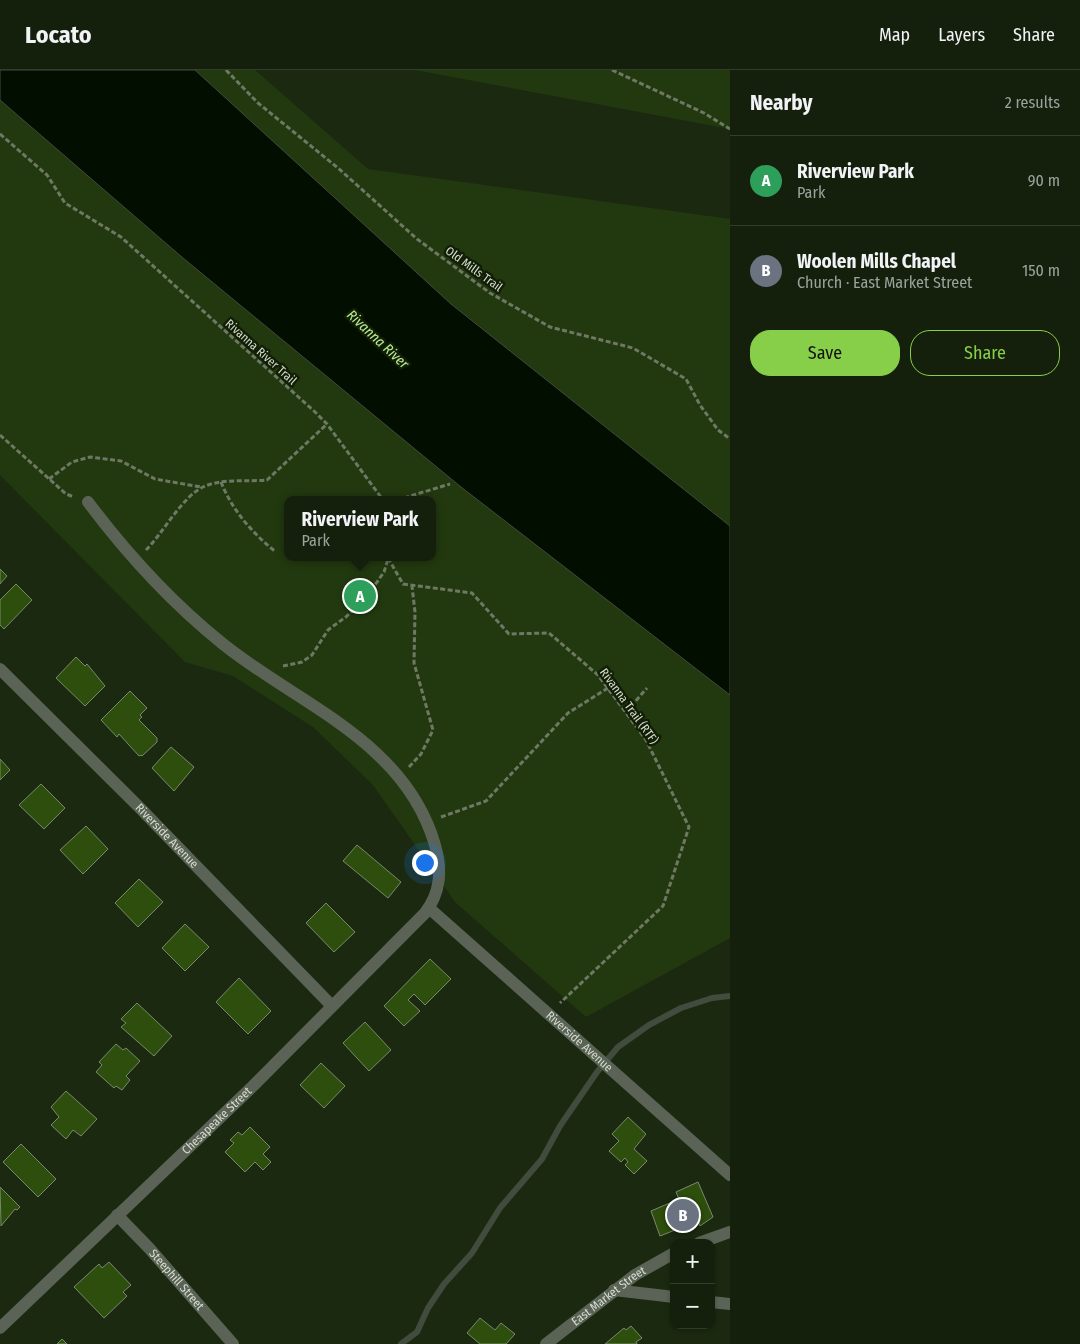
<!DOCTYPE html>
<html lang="en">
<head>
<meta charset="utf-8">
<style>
  body { margin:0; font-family:"Fira Sans Condensed",sans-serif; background:#1d2715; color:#f1f3f6 }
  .controls { position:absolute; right:15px; bottom:15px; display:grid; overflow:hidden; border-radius:10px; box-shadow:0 1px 4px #0004 }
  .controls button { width:45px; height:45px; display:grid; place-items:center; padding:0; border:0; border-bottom:1px solid #333d2d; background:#141f0c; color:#f1f3f6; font:25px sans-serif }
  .you { position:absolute; left:424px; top:792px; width:18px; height:18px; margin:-12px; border:4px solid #fff; border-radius:50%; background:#1a73e8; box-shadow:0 0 0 8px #1a73e833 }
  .badge { display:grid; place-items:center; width:32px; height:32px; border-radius:50%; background:#88cf49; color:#fff; font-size:16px; font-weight:700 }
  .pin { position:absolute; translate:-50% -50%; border:2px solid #fff; box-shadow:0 1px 5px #0006 }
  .popup { position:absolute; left:284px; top:426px; width:152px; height:65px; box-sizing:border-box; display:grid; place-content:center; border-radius:10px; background:#141f0c; filter:drop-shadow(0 1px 4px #0005); font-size:16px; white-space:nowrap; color:#9da29d }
  .popup b { font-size:19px; color:#f1f3f6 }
  .popup::after { content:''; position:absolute; left:50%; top:100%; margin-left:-10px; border:10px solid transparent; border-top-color:#141f0c }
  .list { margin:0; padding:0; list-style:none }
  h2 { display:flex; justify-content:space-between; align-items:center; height:65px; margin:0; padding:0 20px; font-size:21px }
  h2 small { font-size:16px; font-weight:400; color:#9da29d }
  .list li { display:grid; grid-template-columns:32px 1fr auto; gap:15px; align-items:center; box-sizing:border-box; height:90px; padding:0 20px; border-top:1px solid #333d2d }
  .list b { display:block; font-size:19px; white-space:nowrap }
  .list p { margin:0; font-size:16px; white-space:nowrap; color:#9da29d }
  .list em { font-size:16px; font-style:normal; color:#9da29d }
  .actions { display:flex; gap:10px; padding:15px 20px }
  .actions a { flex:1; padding:11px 0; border:1px solid #88cf49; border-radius:20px; text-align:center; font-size:18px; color:#88cf49 }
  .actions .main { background:#88cf49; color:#111 }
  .map { position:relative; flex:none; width:730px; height:1274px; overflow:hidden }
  header { display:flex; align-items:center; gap:30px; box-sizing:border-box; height:70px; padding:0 25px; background:#141f0c; border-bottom:1px solid #333d2d }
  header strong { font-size:24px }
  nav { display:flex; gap:28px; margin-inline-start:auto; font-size:18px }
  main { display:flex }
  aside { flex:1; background:#141f0c }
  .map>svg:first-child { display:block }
</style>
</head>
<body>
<header>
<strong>Locato</strong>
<nav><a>Map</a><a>Layers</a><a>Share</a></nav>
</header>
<main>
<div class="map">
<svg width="730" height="1274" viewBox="0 0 730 1274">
  <rect width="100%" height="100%" fill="#1b2910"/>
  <!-- green -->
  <g fill="#22390f" fill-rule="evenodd">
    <polygon points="195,0 255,0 368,99 730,149 730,456 451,234"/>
    <polygon points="415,0 730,0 730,59"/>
    <path d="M 0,30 L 183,188 L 461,417 L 730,625 L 730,868 L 586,947 L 455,832 L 373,715 L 313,657 L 233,606 L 185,592 L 0,405 ZM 288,430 L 432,430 L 432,487 L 288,487 Z"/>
  </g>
  <!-- water -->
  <polygon fill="#020e00" stroke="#414c3e" points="0,0 195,0 451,234 730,456 730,625 461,417 183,188 0,30"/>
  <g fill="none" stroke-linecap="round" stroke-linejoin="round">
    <!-- stream -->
    <polyline stroke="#414c3e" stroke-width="6" points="401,1274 417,1262 428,1238 444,1214 472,1183 500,1138 542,1089 560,1056 597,1002 618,977 649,955 681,938 712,928 730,926"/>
  </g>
  <!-- building -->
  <g fill="#2d4e0c" stroke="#788a6d">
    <polygon points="0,499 7,506 0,514"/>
    <polygon points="16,514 32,530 4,559 0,555 0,530"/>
    <polygon points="76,587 85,596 87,594 105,616 85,636 56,608"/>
    <polygon points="130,621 147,638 140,645 142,647 139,650 157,668 157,672 142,686 141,685 139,686 119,664 117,667 101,650"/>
    <polygon points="171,677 194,697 174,721 152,698"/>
    <polygon points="0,689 10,700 0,710"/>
    <polygon points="41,714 65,738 44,759 19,735"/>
    <polygon points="86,756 108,779 83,804 60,780"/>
    <polygon points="357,775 401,812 388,828 343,791"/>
    <polygon points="139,809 163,832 138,857 115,833"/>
    <polygon points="326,833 355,862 334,882 306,853"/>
    <polygon points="185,854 209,877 185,901 162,878"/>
    <polygon points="430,889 451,909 425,935 414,924 408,930 420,941 404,956 384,936"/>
    <polygon points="239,908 271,941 248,964 216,932"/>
    <polygon points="137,933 172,966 154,986 121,957 126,953 121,949"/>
    <polygon points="365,952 391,980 369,1001 343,973"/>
    <polygon points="116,974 123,980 126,978 140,991 126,1006 130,1010 122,1020 116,1016 114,1018 96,1002 102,995 99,992"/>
    <polygon points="321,993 345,1016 324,1038 300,1015"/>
    <polygon points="66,1021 97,1049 81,1066 73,1060 66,1069 51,1055 59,1047 51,1037"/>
    <polygon points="628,1047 646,1064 634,1079 647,1091 634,1104 625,1095 628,1092 625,1088 621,1092 609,1081 619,1071 612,1064"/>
    <polygon points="250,1057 270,1077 263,1084 271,1092 263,1100 255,1092 245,1102 225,1082 234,1073 230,1070 238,1062 242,1065"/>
    <polygon points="21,1074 56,1109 38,1127 3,1092"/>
    <polygon points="698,1112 713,1147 700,1156 698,1151 690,1154 687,1149 673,1155 675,1160 660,1166 651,1141 679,1129 676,1122"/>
    <polygon points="0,1117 20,1137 17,1140 15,1139 1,1156"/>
    <polygon points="109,1192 131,1215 123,1222 127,1226 104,1248 74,1217 99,1194 102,1198"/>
    <polygon points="480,1248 495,1260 501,1253 515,1264 506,1274 480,1274 467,1263"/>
    <polygon points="631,1256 642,1268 636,1272 637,1274 605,1274 624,1258 626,1260"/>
    <polygon points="62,1269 67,1274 57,1274"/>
  </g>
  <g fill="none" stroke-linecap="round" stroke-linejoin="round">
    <!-- path -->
    <g stroke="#6d7964" stroke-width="3" stroke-dasharray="5 2.5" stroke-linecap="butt">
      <polyline points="226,0 258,33 338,98 417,169 490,223 550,257 633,278 686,309 700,335 718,360 730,369"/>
      <polyline points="612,0 704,43 730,59"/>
      <polyline points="0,64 47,105 65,133 121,167 314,341 327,354 383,430"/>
      <polyline points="0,365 66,424 74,427"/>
      <polyline points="49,409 72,392 90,387 121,391 155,409 201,417"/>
      <path d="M 221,412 C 232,440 253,464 276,482"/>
      <polyline points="397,430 450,414"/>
      <path d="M 146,480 C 163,463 182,427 203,417 C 222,408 247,412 267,410 L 327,354"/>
      <polyline points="388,488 403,514 472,523 509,564 549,563 598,605 646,670 689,757 663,836 560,933"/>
      <polyline points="283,596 302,592 312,585 328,560 347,546 368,525 384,502 388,489"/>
      <polyline points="626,642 647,618"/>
      <polyline points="409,697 421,684 433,660 414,593 415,542 412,516"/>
      <polyline points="441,747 486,731 568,643 608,618"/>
    </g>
    <!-- minor -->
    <g stroke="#5b6356" stroke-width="12">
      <path id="s1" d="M 0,599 L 139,737 L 332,936"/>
      <path id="s2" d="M 429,838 L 730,1105"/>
      <path id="s3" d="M 117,1145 L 149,1178 L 233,1274"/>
      <polyline points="699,1173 730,1162"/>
      <polyline points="614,1220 674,1227"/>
      <polyline points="711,1232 730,1234"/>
      <path id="s4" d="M 0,1258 L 254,1015 L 425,843 C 441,822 442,800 435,775 C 405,671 299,635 223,574 C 172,533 127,484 88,432"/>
      <path id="s5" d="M 546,1274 L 635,1205 L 674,1183"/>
    </g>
  </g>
  <g text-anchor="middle" stroke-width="5" stroke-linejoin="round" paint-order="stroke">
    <!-- street labels -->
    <g font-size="12" fill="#d5decf" stroke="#121f06">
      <text transform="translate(474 199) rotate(36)" y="4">Old Mills Trail</text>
      <text transform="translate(261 282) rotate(42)" y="4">Rivanna River Trail</text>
      <text transform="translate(629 636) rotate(54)" y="4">Rivanna Trail (RTF)</text>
      <text dy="4" stroke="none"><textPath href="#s1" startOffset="236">Riverside Avenue</textPath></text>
      <text dy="4" stroke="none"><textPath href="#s2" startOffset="201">Riverside Avenue</textPath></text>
      <text dy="4" stroke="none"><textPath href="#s4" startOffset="300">Chesapeake Street</textPath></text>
      <text dy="4" stroke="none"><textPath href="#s3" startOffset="88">Steephill Street</textPath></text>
      <text dy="4" stroke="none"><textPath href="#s5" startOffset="79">East Market Street</textPath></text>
    </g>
    <!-- water labels -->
    <g font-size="14" font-style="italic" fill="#bbef96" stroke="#121f06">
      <text transform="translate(378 269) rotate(43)" y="5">Rivanna River</text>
    </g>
  </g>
</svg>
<div class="controls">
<button>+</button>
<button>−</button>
</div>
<div class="you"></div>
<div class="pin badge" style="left:360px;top:526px;background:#2e9e5b">A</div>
<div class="popup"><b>Riverview Park</b>Park</div>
<div class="pin badge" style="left:683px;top:1145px;background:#6b7280">B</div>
</div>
<aside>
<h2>Nearby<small>2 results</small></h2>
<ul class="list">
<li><span class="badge" style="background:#2e9e5b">A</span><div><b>Riverview Park</b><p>Park</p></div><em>90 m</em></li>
<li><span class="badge" style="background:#6b7280">B</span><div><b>Woolen Mills Chapel</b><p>Church · East Market Street</p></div><em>150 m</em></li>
</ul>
<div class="actions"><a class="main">Save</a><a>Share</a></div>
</aside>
</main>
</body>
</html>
